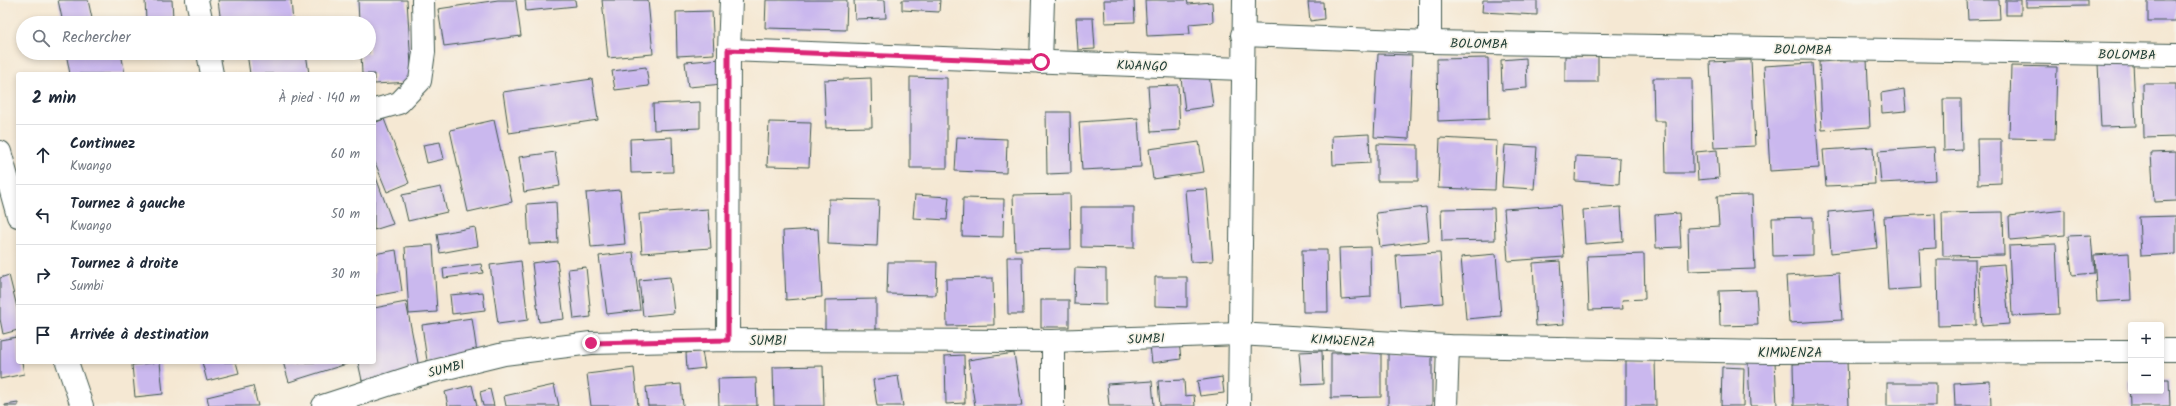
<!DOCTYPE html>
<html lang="fr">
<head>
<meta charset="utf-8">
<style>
  body { margin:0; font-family:Kalam,sans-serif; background:#f6f6f7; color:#1f2937 }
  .controls { position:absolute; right:12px; bottom:12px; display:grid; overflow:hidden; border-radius:4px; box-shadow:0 2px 6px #0003 }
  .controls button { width:36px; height:36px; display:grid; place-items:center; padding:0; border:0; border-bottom:1px solid #e0e1e3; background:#fff; color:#1f2937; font:20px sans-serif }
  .stop { position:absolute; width:12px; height:12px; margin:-9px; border:3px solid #db2777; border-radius:50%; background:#fff }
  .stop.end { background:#db2777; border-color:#fff; box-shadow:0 1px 4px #0008 }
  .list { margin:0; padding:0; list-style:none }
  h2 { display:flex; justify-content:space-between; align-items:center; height:52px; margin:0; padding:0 16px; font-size:17px }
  h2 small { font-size:13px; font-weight:400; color:#747a83 }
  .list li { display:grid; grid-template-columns:26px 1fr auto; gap:12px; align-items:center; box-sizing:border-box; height:60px; padding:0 16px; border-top:1px solid #e0e1e3 }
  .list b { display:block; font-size:15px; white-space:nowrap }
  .list p { margin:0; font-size:13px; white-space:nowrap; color:#747a83 }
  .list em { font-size:13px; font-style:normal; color:#747a83 }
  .icon { flex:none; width:22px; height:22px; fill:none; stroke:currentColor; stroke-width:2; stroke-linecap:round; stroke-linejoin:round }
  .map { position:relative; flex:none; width:2176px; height:406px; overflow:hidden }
  .search { position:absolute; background:#fff; box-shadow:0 2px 6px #0003; left:16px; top:16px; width:360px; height:44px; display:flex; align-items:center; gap:10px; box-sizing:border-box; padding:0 14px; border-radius:22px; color:#747a83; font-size:15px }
  .panel { position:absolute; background:#fff; box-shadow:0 2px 6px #0003; left:16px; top:72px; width:360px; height:292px; border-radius:4px }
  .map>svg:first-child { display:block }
</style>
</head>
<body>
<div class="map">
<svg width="2176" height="406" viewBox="0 0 2176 406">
  <rect width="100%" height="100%" fill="#f7f3e8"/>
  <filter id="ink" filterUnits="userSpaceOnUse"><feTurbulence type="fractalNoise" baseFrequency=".025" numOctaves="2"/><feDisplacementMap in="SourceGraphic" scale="8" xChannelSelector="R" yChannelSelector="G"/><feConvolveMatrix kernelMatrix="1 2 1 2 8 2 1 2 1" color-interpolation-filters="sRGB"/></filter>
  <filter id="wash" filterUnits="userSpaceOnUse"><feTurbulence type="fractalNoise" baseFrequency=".012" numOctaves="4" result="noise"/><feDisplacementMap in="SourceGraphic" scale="16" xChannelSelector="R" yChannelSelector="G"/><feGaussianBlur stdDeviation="0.9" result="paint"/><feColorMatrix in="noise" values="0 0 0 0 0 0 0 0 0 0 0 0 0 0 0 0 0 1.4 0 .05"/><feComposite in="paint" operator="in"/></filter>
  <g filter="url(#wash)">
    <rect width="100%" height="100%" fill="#f5e8d3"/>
    <g id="blocks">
      <!-- building -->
      <g fill="#cab8ee">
        <polygon points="58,0 88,0 93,23 63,23"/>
        <polygon points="145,0 172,0 173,18 146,20"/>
        <polygon points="218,0 291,0 293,23 221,23"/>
        <polygon points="358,0 407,0 412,82 374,84 374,74 362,74 361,53 369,53 369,23 359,23"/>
        <polygon points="498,0 516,0 521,36 444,46 438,9"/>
        <polygon points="525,0 575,0 576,6 526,11"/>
        <polygon points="602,0 648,0 653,54 608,58"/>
        <polygon points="766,0 847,0 846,30 765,28"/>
        <polygon points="854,0 885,0 886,18 855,19"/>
        <polygon points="902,0 940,0 939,12 902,10"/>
        <polygon points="1104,0 1134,0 1135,22 1105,23"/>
        <polygon points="1145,0 1187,0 1188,4 1212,2 1213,22 1189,24 1190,34 1147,36"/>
        <polygon points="1483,0 1537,0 1537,15 1482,12"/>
        <polygon points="1967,0 1999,0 2000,19 1968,20"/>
        <rect x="2006" y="0" width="15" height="15"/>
        <polygon points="2026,0 2087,0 2087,6 2026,7"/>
        <rect x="2148" y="0" width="28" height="21"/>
        <polygon points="1308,2 1323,2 1324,19 1310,21"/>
        <polygon points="712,11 714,54 677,56 676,12"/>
        <polygon points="1076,18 1093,18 1095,49 1078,50"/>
        <polygon points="66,53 121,53 125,74 70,74"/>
        <polygon points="247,53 306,53 309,74 250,74"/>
        <polygon points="1378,54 1412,55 1409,139 1374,137"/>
        <rect x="1565" y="56" width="33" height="26"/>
        <polygon points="1488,58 1489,119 1438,121 1437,59"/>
        <polygon points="1526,58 1527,88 1502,90 1501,60"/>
        <polygon points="721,59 724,84 688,87 685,62"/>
        <polygon points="1867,59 1870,127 1822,130 1819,62"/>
        <polygon points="1751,60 1755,146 1714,148 1710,62"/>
        <polygon points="1812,63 1819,168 1770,171 1764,66"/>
        <polygon points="2133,63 2136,126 2101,127 2098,64"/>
        <polygon points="2011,66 2057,67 2055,139 2009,138"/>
        <polygon points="646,67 649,86 615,90 612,71"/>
        <polygon points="1209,74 1213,106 1185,110 1181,78"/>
        <polygon points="910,77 947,78 947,168 910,168"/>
        <polygon points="871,78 872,127 826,128 824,80"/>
        <polygon points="1653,78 1692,78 1693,173 1666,173 1665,121 1654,121"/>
        <polygon points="592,79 598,120 509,133 503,92"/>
        <polygon points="2143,84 2176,84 2176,137 2144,138"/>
        <polygon points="1178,85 1180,130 1151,132 1148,86"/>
        <polygon points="1904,89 1906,111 1882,113 1881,93"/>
        <polygon points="1943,99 1961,99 1962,150 1944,151"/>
        <polygon points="700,102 700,128 654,130 653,104"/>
        <polygon points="1046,112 1070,112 1071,173 1047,174"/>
        <polygon points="1138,118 1141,167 1082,170 1079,122"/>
        <polygon points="384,119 409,183 387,192 374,160 374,123"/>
        <polygon points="494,120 512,202 468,212 450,130"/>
        <polygon points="769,122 811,123 809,167 767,166"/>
        <polygon points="1369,134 1370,163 1333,165 1332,136"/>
        <polygon points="672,137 673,172 631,173 630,139"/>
        <polygon points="957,137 1007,139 1006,173 955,171"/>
        <polygon points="1440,138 1497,141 1495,190 1438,188"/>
        <polygon points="1977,139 2001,139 2001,183 1978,184"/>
        <polygon points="440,142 444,159 427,163 423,145"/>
        <polygon points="1199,142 1204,172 1153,179 1149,149"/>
        <polygon points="1377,144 1418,145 1418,181 1377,181"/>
        <polygon points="1505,145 1537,147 1534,189 1502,187"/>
        <polygon points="1873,147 1875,184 1826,186 1823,150"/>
        <polygon points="1934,147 1936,180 1881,183 1878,151"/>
        <polygon points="1717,150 1719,178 1698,180 1696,152"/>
        <polygon points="555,152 560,186 524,192 519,157"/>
        <polygon points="2176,152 2176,201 2154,202 2151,153"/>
        <polygon points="1576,156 1620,158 1619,184 1575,181"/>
        <polygon points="374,172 393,224 374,230"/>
        <polygon points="441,187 447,212 408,221 402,195"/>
        <polygon points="1207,189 1213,261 1191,262 1185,190"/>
        <polygon points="620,190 625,244 591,247 586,193"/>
        <polygon points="1070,194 1071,249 1015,250 1013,195"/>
        <polygon points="915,195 949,197 947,220 913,218"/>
        <polygon points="1752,195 1755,269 1689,271 1688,228 1719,226 1717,196"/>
        <polygon points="963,198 1004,199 1003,237 962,236"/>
        <polygon points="829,199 879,200 877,246 828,244"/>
        <polygon points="556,202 558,243 529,244 527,204"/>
        <polygon points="1560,205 1564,257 1508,261 1504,209"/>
        <polygon points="1081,207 1134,207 1134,248 1081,247"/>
        <polygon points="1426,207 1429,241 1380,247 1376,213"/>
        <polygon points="1621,207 1623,241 1585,244 1583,210"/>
        <polygon points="1494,208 1495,240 1442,241 1441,209"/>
        <polygon points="1873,208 1877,248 1831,253 1828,212"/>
        <polygon points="708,209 711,248 642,253 639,214"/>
        <polygon points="2065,210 2065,235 2010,240 2009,216"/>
        <polygon points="2003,212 2004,255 1943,256 1942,213"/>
        <polygon points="1679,213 1681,247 1656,248 1655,215"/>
        <polygon points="1935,214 1936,248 1919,249 1921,288 1888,290 1884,217"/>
        <polygon points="2176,216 2176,254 2141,256 2139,217"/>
        <polygon points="1813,217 1813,255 1773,256 1772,218"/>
        <polygon points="475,227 478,246 440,253 437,234"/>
        <polygon points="818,229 822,297 786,300 783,231"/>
        <polygon points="2091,235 2094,273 2072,275 2068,236"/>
        <polygon points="2056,244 2059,314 2012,316 2009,246"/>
        <polygon points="433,245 437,312 409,314 405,247"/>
        <polygon points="1370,247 1371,297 1341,299 1339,248"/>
        <polygon points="396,250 402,291 374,296 374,254"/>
        <polygon points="1302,250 1327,250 1328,312 1303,312"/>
        <polygon points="633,252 640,310 607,314 599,256"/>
        <polygon points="1440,253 1443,303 1400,306 1396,255"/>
        <polygon points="2129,253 2131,300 2097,302 2094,255"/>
        <polygon points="1496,254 1501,316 1466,319 1461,257"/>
        <polygon points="1644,254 1645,299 1622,300 1623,309 1589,310 1587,256"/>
        <polygon points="1007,257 1022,257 1023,314 1008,314"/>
        <polygon points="1937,259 1975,259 1976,325 1938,326"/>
        <polygon points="557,260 564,319 539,322 532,263"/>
        <polygon points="521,261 528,320 498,324 490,265"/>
        <polygon points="1560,261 1564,324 1536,326 1533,263"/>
        <polygon points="888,262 937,262 936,295 887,294"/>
        <polygon points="481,264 483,273 444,278 443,269"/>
        <polygon points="2004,264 2009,324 1982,326 1978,266"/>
        <polygon points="586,267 591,317 574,319 568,269"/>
        <polygon points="1075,268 1106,269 1106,305 1074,304"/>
        <polygon points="1839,273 1842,320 1789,323 1786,276"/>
        <polygon points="9,275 18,311 18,330 3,334 0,319 0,278"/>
        <polygon points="670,277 674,313 643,316 639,280"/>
        <polygon points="1155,277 1187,277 1187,307 1155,306"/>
        <polygon points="993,278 994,325 947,326 946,279"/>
        <polygon points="1756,290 1758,325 1720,326 1719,291"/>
        <polygon points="483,292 485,310 452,314 450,295"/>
        <polygon points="876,299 876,330 825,331 825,300"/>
        <rect x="1041" y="300" width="28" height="27"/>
        <polygon points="406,302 420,373 363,385 358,362 374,362 374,308"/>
        <polygon points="472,318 477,353 427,361 422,325"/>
        <polygon points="17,337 18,362 22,362 24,374 0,379 0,340"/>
        <polygon points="1179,342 1181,359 1152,363 1150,346"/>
        <polygon points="702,351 705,368 687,370 686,353"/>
        <polygon points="1322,351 1323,384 1302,385 1299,352"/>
        <polygon points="1381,352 1381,397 1331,398 1331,353"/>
        <polygon points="1014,353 1022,406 975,406 968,360"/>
        <rect x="1388" y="353" width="44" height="53"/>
        <polygon points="964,355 965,403 946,404 945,356"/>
        <polygon points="1626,359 1655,359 1656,406 1626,406"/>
        <polygon points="1775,361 1777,406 1750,406 1748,362"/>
        <polygon points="160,362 163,394 135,397 132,365"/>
        <polygon points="202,362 236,362 239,373 207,381"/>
        <polygon points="283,362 353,362 289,382"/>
        <polygon points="1847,362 1849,406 1794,406 1793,364"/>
        <polygon points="823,366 824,406 774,406 773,367"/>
        <polygon points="1722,367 1744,368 1743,406 1721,406"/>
        <polygon points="634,368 638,406 591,406 587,374"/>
        <polygon points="898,376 903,406 877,406 873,380"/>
        <polygon points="1222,377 1224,393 1200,396 1197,381"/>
        <polygon points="756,378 757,406 719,406 718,379"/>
        <polygon points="2161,379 2169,379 2170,406 2130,406 2129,380 2131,380 2131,391 2161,391"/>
        <polygon points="1184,380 1185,396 1194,395 1195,406 1160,406 1158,381"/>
        <polygon points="1152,381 1154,406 1109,406 1107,384"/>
        <polygon points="1990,381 1991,406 1955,406 1954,383"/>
        <rect x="1887" y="383" width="49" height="23"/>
        <polygon points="681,384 683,406 648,406 646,387"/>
        <polygon points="472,385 477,406 448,406 445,392"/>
        <polygon points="554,385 559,406 506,406 504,396"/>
        <polygon points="253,386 258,406 209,406 207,397"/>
        <polygon points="490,389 494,406 483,406 480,392"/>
        <polygon points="18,403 18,406 5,406 5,405"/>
      </g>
    </g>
  </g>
  <g filter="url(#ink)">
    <use href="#blocks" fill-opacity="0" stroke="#3f574c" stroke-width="1"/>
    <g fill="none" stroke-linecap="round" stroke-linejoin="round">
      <!-- minor casing -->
      <g stroke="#3f574c" stroke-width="24">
        <g id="minor">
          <polyline points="197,0 202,23"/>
          <polyline points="1242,35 1430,42 2176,55"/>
          <polyline points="1430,42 1430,0"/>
          <polyline points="729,50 1242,69"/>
          <polyline points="208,53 212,74"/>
          <polyline points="1041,62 1043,0"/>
          <polyline points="374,110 399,103 420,81 424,52 423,0"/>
          <polyline points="0,152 18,216"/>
          <polyline points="728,340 729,50 731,0"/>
          <polyline points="1053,341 1053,406"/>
          <polyline points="2161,350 2176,350"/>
          <polyline points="67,362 82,406"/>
          <polyline points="323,406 418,375 504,354 591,343 728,340 1053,341 1238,334 1448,346 1767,352 2131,351"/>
          <polyline points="1239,406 1244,0"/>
          <polyline points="1446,406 1448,346"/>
        </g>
      </g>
      <!-- minor -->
      <use href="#minor" stroke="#fff" stroke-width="22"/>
    </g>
  </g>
  <g fill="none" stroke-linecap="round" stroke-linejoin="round" filter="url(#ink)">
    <!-- route -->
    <polyline stroke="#db2777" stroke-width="5" points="591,343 728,340 728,50 1041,62"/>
  </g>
  <g text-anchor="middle" stroke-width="3.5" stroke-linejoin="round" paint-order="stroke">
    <!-- street labels -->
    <g font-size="13" fill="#1f3d34" stroke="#f7f3e8">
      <text transform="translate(1479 43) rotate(1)" y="5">BOLOMBA</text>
      <text transform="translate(1803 49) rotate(1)" y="5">BOLOMBA</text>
      <text transform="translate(2127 54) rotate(1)" y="5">BOLOMBA</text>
      <text transform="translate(1142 65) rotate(2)" y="5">KWANGO</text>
      <text transform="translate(1146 338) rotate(-2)" y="5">SUMBI</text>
      <text x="768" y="345">SUMBI</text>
      <text transform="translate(1343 340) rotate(3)" y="5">KIMWENZA</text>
      <text x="1790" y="357">KIMWENZA</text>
      <text transform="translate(446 368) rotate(-14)" y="5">SUMBI</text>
    </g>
  </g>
</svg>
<div class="controls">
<button>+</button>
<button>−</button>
</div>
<div class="stop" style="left:1041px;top:62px"></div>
<div class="stop end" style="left:591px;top:343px"></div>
<div class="search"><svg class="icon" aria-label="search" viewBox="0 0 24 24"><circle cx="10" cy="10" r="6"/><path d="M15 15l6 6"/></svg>Rechercher</div>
<section class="panel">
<h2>2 min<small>À pied · 140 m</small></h2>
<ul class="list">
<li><svg class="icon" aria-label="ahead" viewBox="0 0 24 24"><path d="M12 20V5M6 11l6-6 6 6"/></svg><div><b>Continuez</b><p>Kwango</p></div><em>60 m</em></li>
<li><svg class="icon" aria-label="left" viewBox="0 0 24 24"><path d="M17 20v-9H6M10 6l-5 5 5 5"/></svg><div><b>Tournez à gauche</b><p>Kwango</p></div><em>50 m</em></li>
<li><svg class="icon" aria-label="right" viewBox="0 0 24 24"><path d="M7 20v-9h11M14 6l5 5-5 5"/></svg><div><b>Tournez à droite</b><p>Sumbi</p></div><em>30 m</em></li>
<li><svg class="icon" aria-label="arrive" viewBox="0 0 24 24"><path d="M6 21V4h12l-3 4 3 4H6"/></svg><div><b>Arrivée à destination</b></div></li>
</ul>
</section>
</div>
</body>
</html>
